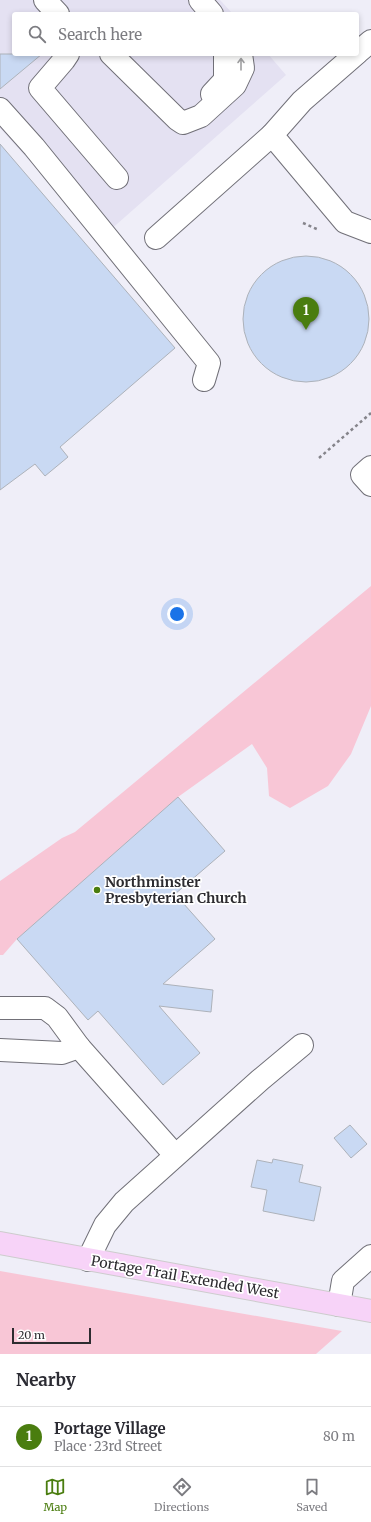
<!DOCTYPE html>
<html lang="en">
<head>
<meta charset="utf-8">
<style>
  body { margin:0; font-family:Merriweather,serif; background:#f7f7f7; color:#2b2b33 }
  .scale { position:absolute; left:12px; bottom:10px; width:79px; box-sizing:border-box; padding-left:4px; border:2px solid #2d2c30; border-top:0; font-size:11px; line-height:14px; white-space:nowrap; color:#2d2c30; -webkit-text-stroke:3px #fff; paint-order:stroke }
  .you { position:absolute; left:177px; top:614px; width:14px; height:14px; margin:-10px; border:3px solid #fff; border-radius:50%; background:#1a73e8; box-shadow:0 0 0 6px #1a73e833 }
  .badge { display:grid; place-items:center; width:26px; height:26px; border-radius:50%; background:#4a7d0f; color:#fff; font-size:13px; font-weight:700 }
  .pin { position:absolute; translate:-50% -33px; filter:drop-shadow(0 1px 2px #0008) }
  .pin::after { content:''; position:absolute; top:21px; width:14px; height:12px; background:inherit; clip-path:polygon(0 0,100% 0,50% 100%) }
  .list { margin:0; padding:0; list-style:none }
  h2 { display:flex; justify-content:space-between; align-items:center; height:52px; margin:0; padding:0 16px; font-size:17px }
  h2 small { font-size:13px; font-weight:400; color:#7c7c81 }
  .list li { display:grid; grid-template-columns:26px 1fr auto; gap:12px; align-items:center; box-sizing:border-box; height:60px; padding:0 16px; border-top:1px solid #e1e1e2 }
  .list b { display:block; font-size:15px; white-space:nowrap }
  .list p { margin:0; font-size:13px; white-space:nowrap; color:#7c7c81 }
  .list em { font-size:13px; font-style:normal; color:#7c7c81 }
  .icon { flex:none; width:22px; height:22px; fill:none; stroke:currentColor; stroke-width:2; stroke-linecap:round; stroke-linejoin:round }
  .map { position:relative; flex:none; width:371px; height:1354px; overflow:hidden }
  .search { position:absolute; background:#fff; box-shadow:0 2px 6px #0003; left:12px; right:12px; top:12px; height:44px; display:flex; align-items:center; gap:10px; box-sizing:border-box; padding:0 14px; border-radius:4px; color:#7c7c81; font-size:15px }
  .sheet { height:112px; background:#fff }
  nav { display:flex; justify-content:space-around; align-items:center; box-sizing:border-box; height:56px; border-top:1px solid #e1e1e2; background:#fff; font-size:11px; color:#7c7c81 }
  nav a { display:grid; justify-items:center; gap:2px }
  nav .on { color:#4a7d0f }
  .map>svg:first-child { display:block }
</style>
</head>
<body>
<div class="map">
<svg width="371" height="1354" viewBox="0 0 371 1354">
  <rect width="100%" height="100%" fill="#efeef8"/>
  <!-- built -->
  <polygon fill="#e4e1f2" points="0,0 220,0 233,14 14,14 14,54 268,54 286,75 100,239 0,128"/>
  <!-- green -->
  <g fill="#f8c6d6">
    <polygon points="371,586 371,706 351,754 328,786 290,808 269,796 267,768 252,744 178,797 17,939 3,955 0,955 0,881 62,838 75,832"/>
    <polygon points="0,1271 342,1331 316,1354 0,1354"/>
  </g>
  <!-- building -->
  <g fill="#c9d9f3" stroke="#adb2ba">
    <polygon points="0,54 42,54 0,89"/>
    <polygon points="0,144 175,348 60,447 68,457 45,476 35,464 0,490"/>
    <circle cx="306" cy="319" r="63"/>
    <polygon points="178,797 225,851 175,894 215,939 163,984 213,990 211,1012 159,1006 200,1053 163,1085 98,1011 88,1020 17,939"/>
    <polygon points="350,1125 367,1144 351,1158 334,1138"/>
    <polygon points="273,1159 303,1165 299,1182 321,1187 314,1221 263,1211 267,1190 251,1187 257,1160 272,1163"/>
  </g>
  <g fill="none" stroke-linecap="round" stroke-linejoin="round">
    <!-- minor casing -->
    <g stroke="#717078" stroke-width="24">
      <g id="minor">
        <polyline points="45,0 58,14"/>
        <polyline points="200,0 212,14"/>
        <polyline points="357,53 371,41"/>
        <polyline points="68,54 64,60 40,88 117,178"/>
        <polyline points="111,54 177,119 183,123 201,116 235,85 243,68 241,54"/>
        <polyline points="356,54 302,101 272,135 345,222 371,232"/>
        <polyline points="212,94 225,80 225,54"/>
        <polyline points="0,109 34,147 209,363 204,380"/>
        <polyline points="156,238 272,135"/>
        <polyline points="371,467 362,475 371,485"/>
        <polyline points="0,1008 45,1008 57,1017 79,1047 175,1155"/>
        <polyline points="0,1050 62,1053 79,1047"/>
        <polyline points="88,1260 105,1225 124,1202 260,1080 302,1045"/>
        <polyline points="339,1305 343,1281 371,1256"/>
      </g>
    </g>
    <!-- major casing -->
    <g stroke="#cdcccd" stroke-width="24">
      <polyline id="major" points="0,1243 371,1311"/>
    </g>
    <!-- path -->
    <g stroke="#85848b" stroke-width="2.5" stroke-dasharray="3 3" stroke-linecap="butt">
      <polyline points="303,223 319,230"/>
      <polyline points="319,458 371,413"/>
    </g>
    <!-- minor -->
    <use href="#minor" stroke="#fff" stroke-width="22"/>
    <!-- major -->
    <use href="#major" stroke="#f7d3f8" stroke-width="22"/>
  </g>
  <!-- one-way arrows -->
  <defs><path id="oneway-shaft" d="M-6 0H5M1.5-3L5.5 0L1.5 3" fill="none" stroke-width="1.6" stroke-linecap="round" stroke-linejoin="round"/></defs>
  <use stroke="#a0a0a2" href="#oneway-shaft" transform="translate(241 64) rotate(-90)"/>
  <!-- markers -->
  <circle fill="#4a7d0f" stroke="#fff" stroke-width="1.5" cx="97" cy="890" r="4"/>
  <g text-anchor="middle" stroke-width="3.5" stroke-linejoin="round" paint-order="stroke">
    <!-- poi labels -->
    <g font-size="14" font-weight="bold" fill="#2d2c30" stroke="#fff" text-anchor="start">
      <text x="105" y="887">Northminster<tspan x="105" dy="16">Presbyterian Church</tspan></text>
    </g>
    <!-- street labels -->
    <g font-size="14" fill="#2d2c30" stroke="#fff">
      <text transform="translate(185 1277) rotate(10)" y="5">Portage Trail Extended West</text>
    </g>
  </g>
</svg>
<div class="scale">20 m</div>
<div class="you"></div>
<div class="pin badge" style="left:306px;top:330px">1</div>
<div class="search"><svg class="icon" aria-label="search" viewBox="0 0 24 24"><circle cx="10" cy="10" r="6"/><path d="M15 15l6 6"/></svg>Search here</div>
</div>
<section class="sheet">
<h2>Nearby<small></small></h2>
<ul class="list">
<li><span class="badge">1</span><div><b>Portage Village</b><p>Place · 23rd Street</p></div><em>80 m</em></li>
</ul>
</section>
<nav>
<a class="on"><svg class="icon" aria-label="map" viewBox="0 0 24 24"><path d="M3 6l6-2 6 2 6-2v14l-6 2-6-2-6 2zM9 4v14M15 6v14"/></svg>Map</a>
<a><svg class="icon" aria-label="directions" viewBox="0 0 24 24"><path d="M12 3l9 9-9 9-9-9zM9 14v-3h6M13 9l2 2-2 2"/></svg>Directions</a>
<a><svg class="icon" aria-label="saved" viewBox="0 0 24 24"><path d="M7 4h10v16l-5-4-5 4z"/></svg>Saved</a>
</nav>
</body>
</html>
